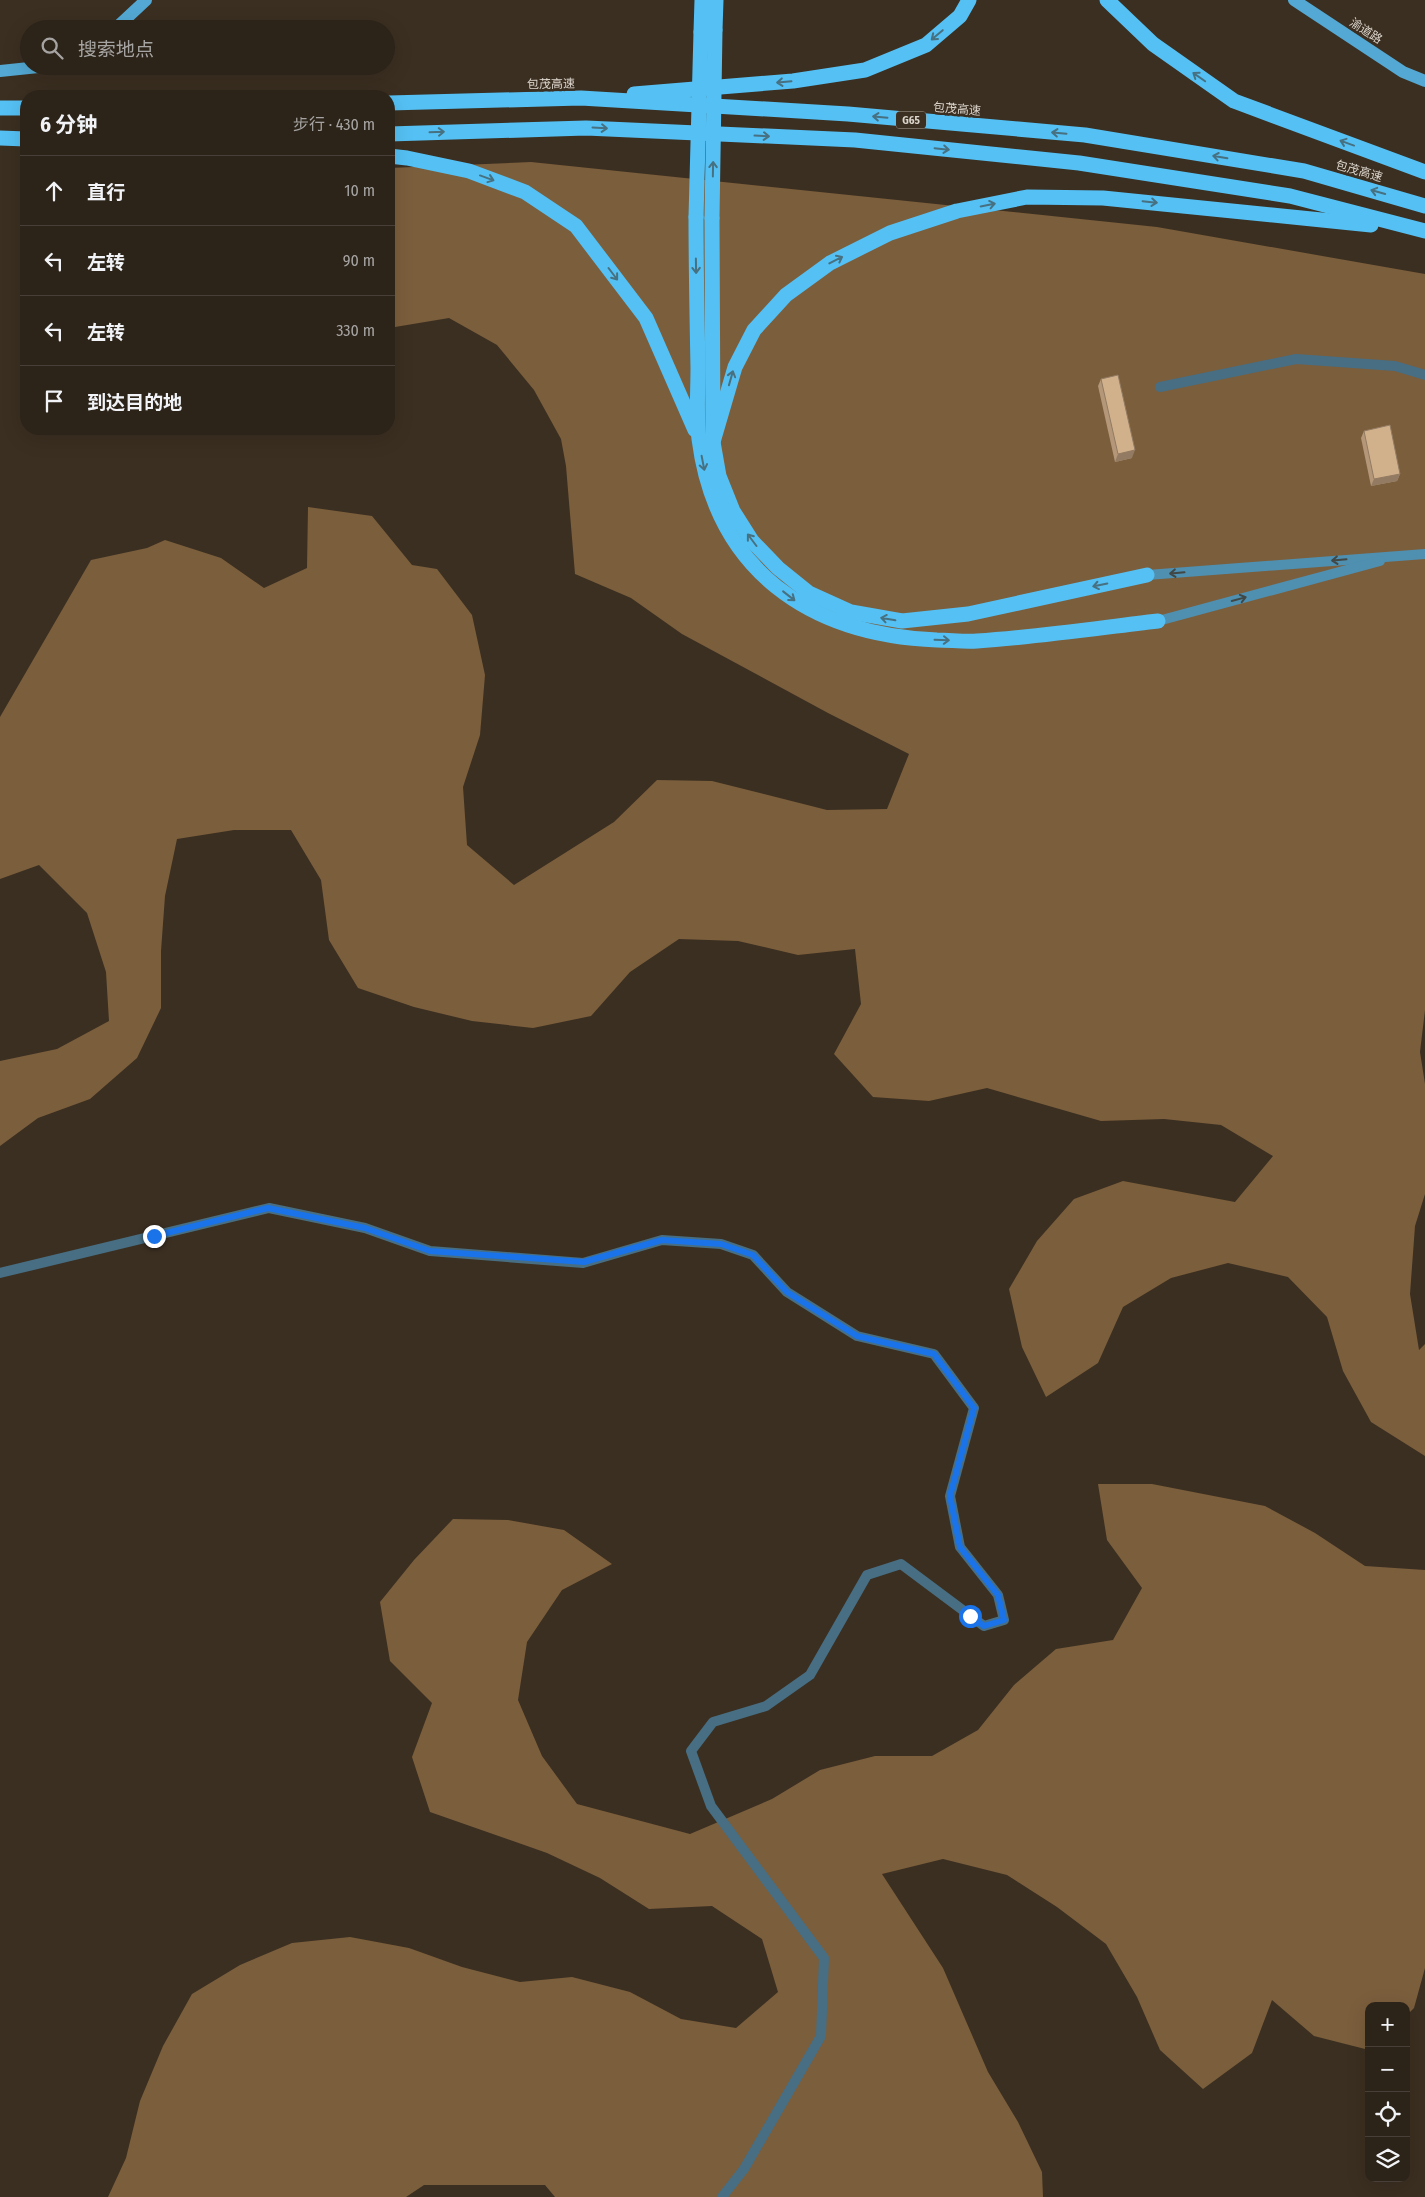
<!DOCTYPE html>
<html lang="zh">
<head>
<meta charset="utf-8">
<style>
  body { margin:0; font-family:"Fira Sans Condensed","Noto Sans SC",sans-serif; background:#342b22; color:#f1f3f6 }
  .controls { position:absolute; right:15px; bottom:15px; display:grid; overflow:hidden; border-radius:10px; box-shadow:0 5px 20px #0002 }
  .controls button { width:45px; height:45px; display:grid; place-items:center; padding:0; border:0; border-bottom:1px solid #484038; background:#2c2319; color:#f1f3f6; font:25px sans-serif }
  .stop { position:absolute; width:15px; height:15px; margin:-11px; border:4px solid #1a73e8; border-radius:50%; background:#fff }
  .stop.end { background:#1a73e8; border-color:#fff; box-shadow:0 1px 5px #0008 }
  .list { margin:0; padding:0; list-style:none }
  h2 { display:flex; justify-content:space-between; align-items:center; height:65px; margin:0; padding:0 20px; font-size:21px }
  h2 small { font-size:16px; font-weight:400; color:#a6a4a2 }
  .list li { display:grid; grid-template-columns:32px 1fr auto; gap:15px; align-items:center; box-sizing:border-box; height:70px; padding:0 20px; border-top:1px solid #484038 }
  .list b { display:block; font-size:19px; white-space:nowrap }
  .list em { font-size:16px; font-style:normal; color:#a6a4a2 }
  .icon { flex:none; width:28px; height:28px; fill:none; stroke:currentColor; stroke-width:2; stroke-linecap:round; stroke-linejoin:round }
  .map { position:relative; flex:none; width:1425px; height:2197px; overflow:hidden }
  .search { position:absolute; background:#2c2319; box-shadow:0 5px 20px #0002; left:20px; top:20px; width:375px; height:55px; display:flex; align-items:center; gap:12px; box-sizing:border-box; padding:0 18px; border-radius:28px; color:#a6a4a2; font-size:19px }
  .panel { position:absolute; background:#2c2319; box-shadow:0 5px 20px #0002; left:20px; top:90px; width:375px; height:345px; border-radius:20px }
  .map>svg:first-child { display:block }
</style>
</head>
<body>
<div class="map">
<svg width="1425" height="2197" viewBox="0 0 1425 2197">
  <rect width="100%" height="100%" fill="#3b2f21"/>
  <!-- forest -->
  <g fill="#7b5e3c">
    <polygon points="531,162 1157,227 1425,274 1425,1010 1420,1052 1425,1084 1425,1194 1415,1226 1410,1294 1419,1350 1425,1344 1425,1456 1371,1422 1343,1371 1327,1317 1288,1277 1228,1263 1171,1278 1123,1307 1098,1363 1046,1397 1022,1347 1009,1289 1037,1241 1074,1199 1123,1181 1235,1202 1273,1156 1221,1125 1164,1119 1101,1121 987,1088 929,1101 873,1097 834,1054 861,1004 855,949 798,955 738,941 679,939 630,972 591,1016 533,1028 472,1021 414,1007 358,988 329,940 321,880 291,830 234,830 177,839 165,896 161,951 161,1008 137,1058 90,1099 38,1118 0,1146 0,1061 57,1049 109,1021 106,972 87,913 39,865 0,879 0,717 91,560 147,548 165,540 221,558 264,588 307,568 308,507 372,516 412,565 437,569 472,615 485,675 480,735 463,787 467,845 514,885 614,822 657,780 712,781 827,810 887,809 909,754 828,713 682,634 631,598 575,574 566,466 561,439 534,390 497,345 449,318 389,328 389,168"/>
    <polygon points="1098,1484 1152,1484 1265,1506 1315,1533 1365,1566 1425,1570 1425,1968 1414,2008 1406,2016 1406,2006 1369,2006 1369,2050 1314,2036 1272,2000 1252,2053 1203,2089 1160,2050 1137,1997 1106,1944 1057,1907 1007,1875 943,1859 882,1874 943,1968 988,2072 1018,2122 1042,2172 1043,2197 555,2197 545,2185 424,2185 406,2197 108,2197 126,2158 140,2101 163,2046 192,1994 240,1965 292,1943 350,1937 409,1948 462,1967 520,1982 572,1977 630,1992 681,2019 736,2028 778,1992 762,1939 712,1906 649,1909 600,1878 547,1853 430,1812 412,1757 432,1703 390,1661 380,1602 414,1560 453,1519 508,1520 564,1530 612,1564 562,1590 527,1642 518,1700 542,1756 577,1804 690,1834 772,1799 820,1770 875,1756 932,1756 978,1730 1014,1685 1056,1649 1113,1640 1142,1588 1107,1540"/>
  </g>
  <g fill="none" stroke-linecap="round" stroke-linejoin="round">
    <!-- service -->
    <polyline stroke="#476e83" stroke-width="10" points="1160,387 1296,359 1395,366 1425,375"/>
    <!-- minor -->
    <polyline stroke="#476e83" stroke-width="10" points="0,1273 269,1208 365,1228 430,1251 583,1263 662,1240 721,1244 753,1255 787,1292 857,1336 934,1354 974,1408 950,1496 960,1547 998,1595 1004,1620 984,1626 901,1564 867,1575 810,1675 766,1706 713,1722 691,1751 711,1806 824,1958 821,2036 744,2169 722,2197"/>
    <!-- secondary -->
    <g stroke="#4f8fb0" stroke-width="10">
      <polyline points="1147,575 1425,554"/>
      <polyline points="1158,621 1380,561"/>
    </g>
    <!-- primary -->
    <g stroke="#53a9d4" stroke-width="12">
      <polyline points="1294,0 1403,72 1425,81"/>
      <polyline points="115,29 146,0"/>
      <polyline points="0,71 48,66"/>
    </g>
    <!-- motorway -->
    <g stroke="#55c0f4" stroke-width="15">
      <polyline points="1107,0 1153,44 1234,101 1425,172"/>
      <polyline points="715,30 716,0"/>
      <polyline points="701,32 702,0"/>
      <polyline points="634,94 793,81 865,70 926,45 960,16 969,0"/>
      <polyline points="389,103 581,98 848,114 1085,135 1304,171 1425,206"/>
      <polyline points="0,108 26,108"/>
      <polyline points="389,134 586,128 855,140 1079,163 1290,196 1425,231"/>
      <polyline points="0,138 26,139"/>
      <polyline points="389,156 407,158 469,171 525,192 576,226 646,318 695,430"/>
      <path d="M 696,217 C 696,267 697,317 698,368 C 698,391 696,416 699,439 C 716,571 810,635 937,640 C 950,640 964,642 977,641 C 1037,637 1098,628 1158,621"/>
      <polyline points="712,218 713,442 719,476 733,511 752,541 778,568 809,593 851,612 902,621 968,614 1147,575"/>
      <polyline points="713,442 735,367 754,330 786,295 830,263 890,233 957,211 1027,197 1103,198 1371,225"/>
    </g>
    <!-- motorway-bridge -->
    <g stroke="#55c0f4" stroke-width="15">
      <polyline points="696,217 701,32"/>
      <polyline points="712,218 715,30"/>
    </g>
  </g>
  <!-- wall -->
  <g fill="#b49778">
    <polygon points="1101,379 1132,458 1115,462 1098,386"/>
    <polygon points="1364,431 1400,474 1397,481 1371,486 1361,438"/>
  </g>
  <!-- shaded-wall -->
  <g fill="#927b62">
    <polygon points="1135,450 1132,458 1115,462 1118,454"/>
    <polygon points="1400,474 1397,481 1371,486 1374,479"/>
  </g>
  <!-- building -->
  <g fill="#d1b08c" stroke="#927b62">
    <polygon points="1118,375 1135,450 1118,454 1101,379"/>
    <polygon points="1390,425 1400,474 1374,479 1364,431"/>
  </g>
  <!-- one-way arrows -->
  <defs><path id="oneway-shaft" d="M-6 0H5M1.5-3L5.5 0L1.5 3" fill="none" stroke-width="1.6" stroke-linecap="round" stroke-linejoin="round" transform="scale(1.25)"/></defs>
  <g stroke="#477080">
    <use href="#oneway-shaft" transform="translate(937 35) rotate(140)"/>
    <use href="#oneway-shaft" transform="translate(1199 77) rotate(-145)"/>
    <use href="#oneway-shaft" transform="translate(784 82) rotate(175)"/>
    <use href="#oneway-shaft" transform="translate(880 117) rotate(-175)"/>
    <use href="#oneway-shaft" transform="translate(600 128) rotate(3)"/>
    <use href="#oneway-shaft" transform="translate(437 132) rotate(-2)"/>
    <use href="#oneway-shaft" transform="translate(1059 133) rotate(-175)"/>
    <use href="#oneway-shaft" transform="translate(762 136) rotate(3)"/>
    <use href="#oneway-shaft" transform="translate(1347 143) rotate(-160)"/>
    <use href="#oneway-shaft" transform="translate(942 149) rotate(6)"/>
    <use href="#oneway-shaft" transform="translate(1220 157) rotate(-171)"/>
    <use href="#oneway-shaft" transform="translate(713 169) rotate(-89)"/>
    <use href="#oneway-shaft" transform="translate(487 178) rotate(20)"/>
    <use href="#oneway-shaft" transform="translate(1378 192) rotate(-164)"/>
    <use href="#oneway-shaft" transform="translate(1150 202) rotate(6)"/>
    <use href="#oneway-shaft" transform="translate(988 205) rotate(-11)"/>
    <use href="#oneway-shaft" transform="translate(836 260) rotate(-27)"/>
    <use href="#oneway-shaft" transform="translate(696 266) rotate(89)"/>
    <use href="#oneway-shaft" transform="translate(613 274) rotate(53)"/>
    <use href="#oneway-shaft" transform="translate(731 378) rotate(-74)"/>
    <use href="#oneway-shaft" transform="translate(703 463) rotate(79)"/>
    <use href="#oneway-shaft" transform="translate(752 540) rotate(-127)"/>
    <use href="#oneway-shaft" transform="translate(1100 585) rotate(168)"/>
    <use href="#oneway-shaft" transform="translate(789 596) rotate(38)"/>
    <use href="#oneway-shaft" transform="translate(888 619) rotate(-170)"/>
    <use href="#oneway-shaft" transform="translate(942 640) rotate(2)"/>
  </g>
  <g stroke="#404745">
    <use href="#oneway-shaft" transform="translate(1339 560) rotate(175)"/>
    <use href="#oneway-shaft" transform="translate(1177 573) rotate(175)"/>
    <use href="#oneway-shaft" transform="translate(1239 599) rotate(-15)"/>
  </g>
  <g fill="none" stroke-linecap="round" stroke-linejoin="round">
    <!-- route -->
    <polyline stroke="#1a73e8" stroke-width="6" points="154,1236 268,1208 365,1228 430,1251 584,1262 662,1240 721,1244 753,1255 787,1292 857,1336 934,1354 974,1408 950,1496 960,1547 998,1595 1004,1620 984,1626 970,1616"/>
  </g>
  <g text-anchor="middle" stroke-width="5" stroke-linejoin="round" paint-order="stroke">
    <!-- shield labels -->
    <rect fill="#3b2f21" stroke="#aca399" stroke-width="1" x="896" y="111.5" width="30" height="17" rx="4"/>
    <g font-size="11" font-weight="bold" fill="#dcd5cc">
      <text x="911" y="124">G65</text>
    </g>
    <!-- street labels -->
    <g font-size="12" fill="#dcd5cc" stroke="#3b2f21">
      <text transform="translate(1366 31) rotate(33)" y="4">渝道路</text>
      <text transform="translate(551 84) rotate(-1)" y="4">包茂高速</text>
      <text transform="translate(957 109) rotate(5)" y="4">包茂高速</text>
      <text transform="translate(1359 171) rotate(16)" y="4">包茂高速</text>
    </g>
  </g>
</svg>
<div class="controls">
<button>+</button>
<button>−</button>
<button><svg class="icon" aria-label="locate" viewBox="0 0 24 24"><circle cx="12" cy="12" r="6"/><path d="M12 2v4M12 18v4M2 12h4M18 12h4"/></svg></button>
<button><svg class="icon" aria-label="layers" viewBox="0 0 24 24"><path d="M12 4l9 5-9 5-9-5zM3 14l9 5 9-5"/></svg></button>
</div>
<div class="stop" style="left:970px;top:1616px"></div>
<div class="stop end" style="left:154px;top:1236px"></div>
<div class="search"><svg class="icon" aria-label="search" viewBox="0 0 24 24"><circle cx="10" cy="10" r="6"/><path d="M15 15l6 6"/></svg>搜索地点</div>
<section class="panel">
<h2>6 分钟<small>步行 · 430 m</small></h2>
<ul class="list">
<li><svg class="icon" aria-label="ahead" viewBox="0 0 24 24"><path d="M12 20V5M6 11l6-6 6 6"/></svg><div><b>直行</b></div><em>10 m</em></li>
<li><svg class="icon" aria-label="left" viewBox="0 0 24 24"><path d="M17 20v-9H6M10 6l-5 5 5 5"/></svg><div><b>左转</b></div><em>90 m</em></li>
<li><svg class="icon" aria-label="left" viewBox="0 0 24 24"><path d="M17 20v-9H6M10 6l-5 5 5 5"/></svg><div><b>左转</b></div><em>330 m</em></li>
<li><svg class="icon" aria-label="arrive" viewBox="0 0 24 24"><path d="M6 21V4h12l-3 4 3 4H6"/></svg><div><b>到达目的地</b></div></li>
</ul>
</section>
</div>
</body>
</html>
